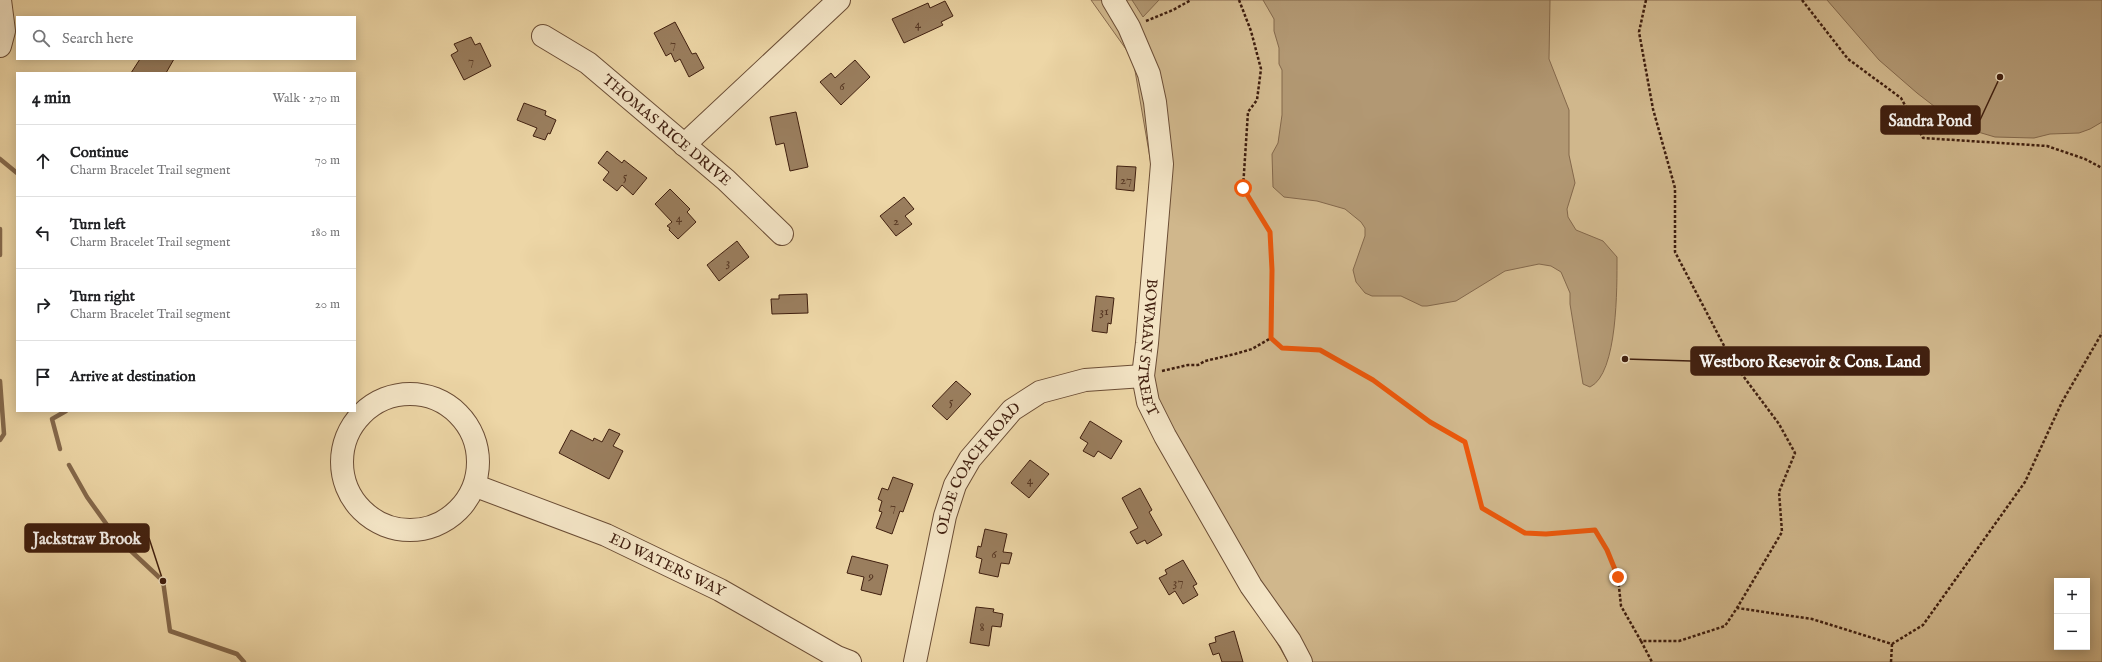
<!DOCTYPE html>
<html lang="en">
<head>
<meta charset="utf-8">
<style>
  body { margin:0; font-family:"IM FELL English",serif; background:#f6f6f6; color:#202124 }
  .controls { position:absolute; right:12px; bottom:12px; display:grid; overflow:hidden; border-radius:0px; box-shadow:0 2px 10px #0003 }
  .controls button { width:36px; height:36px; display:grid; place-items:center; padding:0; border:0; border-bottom:1px solid #e0e0e0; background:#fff; color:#202124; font:20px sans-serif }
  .stop { position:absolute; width:12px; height:12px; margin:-9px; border:3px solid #ea580c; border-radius:50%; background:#fff }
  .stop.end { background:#ea580c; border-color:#fff; box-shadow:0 1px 4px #0008 }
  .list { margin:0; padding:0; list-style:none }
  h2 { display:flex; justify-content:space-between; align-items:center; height:52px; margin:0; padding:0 16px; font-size:17px }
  h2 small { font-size:13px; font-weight:400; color:#757577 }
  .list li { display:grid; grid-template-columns:26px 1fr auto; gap:12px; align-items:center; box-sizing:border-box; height:72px; padding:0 16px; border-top:1px solid #e0e0e0 }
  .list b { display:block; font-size:15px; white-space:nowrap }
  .list p { margin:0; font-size:13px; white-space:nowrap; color:#757577 }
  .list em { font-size:13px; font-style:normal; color:#757577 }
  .icon { flex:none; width:22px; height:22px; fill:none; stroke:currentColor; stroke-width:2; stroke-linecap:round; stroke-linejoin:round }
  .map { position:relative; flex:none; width:2102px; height:662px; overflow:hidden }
  .search { position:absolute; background:#fff; box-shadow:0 2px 10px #0003; left:16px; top:16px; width:340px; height:44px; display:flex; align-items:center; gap:10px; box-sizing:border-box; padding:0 14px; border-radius:0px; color:#757577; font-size:15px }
  .panel { position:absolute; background:#fff; box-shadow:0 2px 10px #0003; left:16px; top:72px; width:340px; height:340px; border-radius:0px }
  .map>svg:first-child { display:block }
</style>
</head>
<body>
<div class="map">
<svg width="2102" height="662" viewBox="0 0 2102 662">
  <rect width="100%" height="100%" fill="#edd6a6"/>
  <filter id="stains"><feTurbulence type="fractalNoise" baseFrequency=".005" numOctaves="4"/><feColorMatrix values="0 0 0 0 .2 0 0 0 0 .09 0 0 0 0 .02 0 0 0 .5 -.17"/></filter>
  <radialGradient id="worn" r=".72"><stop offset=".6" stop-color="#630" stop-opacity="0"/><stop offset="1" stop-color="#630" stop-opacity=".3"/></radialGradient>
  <!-- green -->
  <path fill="#d0b78c" stroke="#886b4e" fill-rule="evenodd" d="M 1091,0 L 2102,0 L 2102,662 L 1288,662 L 1150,417 L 1162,228 L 1133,59 ZM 2057,581 L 2087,581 L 2087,647 L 2057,647 Z"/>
  <!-- water -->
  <g fill="#b29873" stroke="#84684b">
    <polygon points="1132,0 1159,0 1143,17"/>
    <path d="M 1263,0 L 1550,0 L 1549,59 L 1569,110 L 1569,155 L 1575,183 L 1567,209 L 1568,217 L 1576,230 L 1603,241 L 1617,257 C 1617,286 1618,374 1590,387 L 1583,384 L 1570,304 L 1570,293 L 1561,272 L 1551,266 L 1539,264 L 1505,271 L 1456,301 L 1427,306 L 1422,306 L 1401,296 L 1372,296 L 1365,293 L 1356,282 L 1353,270 L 1365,236 L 1365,228 L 1361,222 L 1345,209 L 1317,201 L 1284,197 L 1273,187 L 1272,154 L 1278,143 L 1282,115 L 1282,70 L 1279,64 L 1279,48 L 1274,31 L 1274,19 Z"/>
    <polygon points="1827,0 2102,0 2102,122 2090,129 2079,133 2050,134 2034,138 1995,137 1961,127 1917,93 1879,60"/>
  </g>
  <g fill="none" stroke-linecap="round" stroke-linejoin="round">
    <!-- stream -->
    <g stroke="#84684b" stroke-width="4.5">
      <polyline points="0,159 17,173"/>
      <polyline points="0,229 0,255"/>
      <polyline points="0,381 4,434 0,440"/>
      <polyline points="60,449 52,419 66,411"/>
      <polyline points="69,465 87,497 115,536 163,581 170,631 237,654 244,662"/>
    </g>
  </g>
  <!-- building -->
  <g fill="#9a7e5e" stroke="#401f0f">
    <polygon points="945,1 953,16 941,22 943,25 904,43 892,19 928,3 930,8"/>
    <polygon points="675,22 692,54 696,53 704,68 689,77 680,59 675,62 671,53 666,56 654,33"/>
    <polygon points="471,37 475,45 480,43 491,66 464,80 451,55 458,51 454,44"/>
    <polygon points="140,59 174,59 166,73 131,73"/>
    <polygon points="855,60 870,77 841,105 820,82 831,73 835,78"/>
    <polygon points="524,103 546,111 545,115 556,120 550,134 548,133 545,140 533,136 537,128 517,120"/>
    <polygon points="796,112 808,167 790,171 784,143 776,145 770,117"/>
    <polygon points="607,151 622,163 624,160 647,178 633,195 622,185 617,191 603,180 609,172 598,163"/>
    <polygon points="1117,166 1136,167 1134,191 1116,189"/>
    <polygon points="670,189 690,209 687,212 696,222 678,239 669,230 670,228 667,226 672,222 655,204"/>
    <polygon points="904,197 914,209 905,216 912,224 896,236 880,216"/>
    <polygon points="737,241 749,257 719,281 707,265"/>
    <polygon points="807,294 808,313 772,314 771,299 779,299 779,295"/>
    <polygon points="1096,296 1114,298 1111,324 1108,323 1107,333 1092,331"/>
    <polygon points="956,381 971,394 947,420 932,406"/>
    <polygon points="1090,421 1122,441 1111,459 1098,451 1094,457 1083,451 1088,443 1080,438"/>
    <polygon points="609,429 620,434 613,446 623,451 609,479 559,453 571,430 593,441 594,438 602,442"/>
    <polygon points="1030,460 1049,474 1029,498 1011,483"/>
    <polygon points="893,477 913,484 903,512 900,511 892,534 876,528 882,512 879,511 882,501 878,499 882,488 888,490"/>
    <polygon points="1140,488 1152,510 1149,512 1162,535 1147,544 1145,540 1137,544 1130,532 1138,528 1122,498"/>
    <polygon points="985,529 1007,534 1003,552 1012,553 1009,564 1001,563 998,577 979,573 982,559 976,557 978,546 981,547"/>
    <polygon points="852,556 888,565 881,595 861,590 864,577 847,573"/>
    <polygon points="1183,560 1197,584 1193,586 1198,595 1183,604 1175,591 1169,595 1159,578 1167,574 1165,570"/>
    <polygon points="976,607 994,609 993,612 1003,614 1001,627 992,626 989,646 970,643"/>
    <polygon points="1234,631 1243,662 1222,662 1219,653 1213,655 1209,644 1216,642 1215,637"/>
  </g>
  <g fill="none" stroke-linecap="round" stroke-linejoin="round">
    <!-- minor casing -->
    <g stroke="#6b4d35" stroke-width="24">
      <g id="minor">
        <path id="s1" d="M 1113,0 L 1129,27 L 1149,74 L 1155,102 L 1162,164 L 1147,343 L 1143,376 L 1148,402 L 1165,436 L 1251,586 L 1290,641 L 1301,662"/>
        <path id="s2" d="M 543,36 L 588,63 L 726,180 L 782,234"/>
        <polyline points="0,46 4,31 0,0"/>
        <polyline points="684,145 839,0"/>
        <circle cx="410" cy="462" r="68"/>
        <path id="s3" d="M 476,486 L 606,535 L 720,590 L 837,657 L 850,662"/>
        <path id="s4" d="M 915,662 L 945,516 L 955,485 L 970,459 L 1012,410 L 1040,392 L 1085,380 L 1143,376"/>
      </g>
    </g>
    <!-- path -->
    <g stroke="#401f0f" stroke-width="2.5" stroke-dasharray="3 2" stroke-linecap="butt">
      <polyline points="1239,0 1251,31 1261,69 1257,100 1248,112 1243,188 1270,232 1272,270 1271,338 1282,348 1320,350 1373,380 1430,422 1465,442 1482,508 1525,533 1546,534 1595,530 1607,550 1618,577 1621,606 1641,641 1679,641 1725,626 1737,608 1812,619 1892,644 1923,625 2025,482 2062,402 2102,333"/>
      <polyline points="1646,0 1639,32 1653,109 1675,188 1675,252 1732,361 1779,424 1795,453 1779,492 1782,532 1737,608"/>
      <polyline points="1802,0 1848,59 1901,98 1923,138 2047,146 2085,159 2102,168"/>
      <polyline points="1146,21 1173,10 1191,0"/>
      <polyline points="1162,371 1188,365 1198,365 1205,361 1235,354 1252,349 1271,338"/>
      <polyline points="1641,641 1652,662"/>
      <polyline points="1891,662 1892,644"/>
    </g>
    <!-- minor -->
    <use href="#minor" stroke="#f3e4c5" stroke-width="22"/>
  </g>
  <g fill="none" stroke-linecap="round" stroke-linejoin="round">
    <!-- route -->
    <polyline stroke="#ea580c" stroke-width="5" points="1243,188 1270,232 1272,270 1271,338 1282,348 1320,350 1373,380 1430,422 1465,442 1482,508 1525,533 1546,534 1595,530 1607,550 1618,577"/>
  </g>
  <g text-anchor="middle" stroke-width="3" stroke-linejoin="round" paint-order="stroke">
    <!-- number labels -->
    <g font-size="13" fill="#563723">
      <text x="918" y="28">4</text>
      <text x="673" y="48">7</text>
      <text x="471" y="65">7</text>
      <text x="842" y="90">6</text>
      <text x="625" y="180">5</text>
      <text x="1126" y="184">27</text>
      <text x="679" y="222">4</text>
      <text x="896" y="225">2</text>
      <text x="728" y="266">3</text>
      <text x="1104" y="315">31</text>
      <text x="951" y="405">5</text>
      <text x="1030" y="484">4</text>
      <text x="893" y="511">7</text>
      <text x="994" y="558">6</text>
      <text x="871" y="580">9</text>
      <text x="1178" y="586">37</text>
      <text x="982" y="631">8</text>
    </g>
    <!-- street labels -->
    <g font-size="15" fill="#401f0f" stroke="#f3e4c5">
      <text dy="5" stroke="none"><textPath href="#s2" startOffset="156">THOMAS RICE DRIVE</textPath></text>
      <text dy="5" stroke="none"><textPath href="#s1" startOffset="358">BOWMAN STREET</textPath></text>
      <text dy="5" stroke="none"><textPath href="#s4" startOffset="207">OLDE COACH ROAD</textPath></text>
      <text dy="5" stroke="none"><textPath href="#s3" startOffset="207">ED WATERS WAY</textPath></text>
    </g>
  </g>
  <!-- callouts -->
  <path fill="none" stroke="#401f0f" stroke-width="1.5" d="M2000 77L1980 120M1625 359L1691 361M163 581L149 538"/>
  <g fill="#401f0f" stroke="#f3e4c5" stroke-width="1.5">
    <circle cx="2000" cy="77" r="4"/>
    <circle cx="1625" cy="359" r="4"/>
    <circle cx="163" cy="581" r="4"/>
  </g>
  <g fill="#401f0f" stroke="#401f0f" stroke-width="1.5">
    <rect x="1881" y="106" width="99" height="28" rx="4"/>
    <rect x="1691" y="347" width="238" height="28" rx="4"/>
    <rect x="25" y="524" width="124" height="28" rx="4"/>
  </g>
  <g font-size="16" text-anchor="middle" font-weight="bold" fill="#fff">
    <text x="1930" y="126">Sandra Pond</text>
    <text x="1810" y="367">Westboro Resevoir &amp; Cons. Land</text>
    <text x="87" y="544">Jackstraw Brook</text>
  </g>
  <rect width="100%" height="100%" filter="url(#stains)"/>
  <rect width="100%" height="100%" fill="url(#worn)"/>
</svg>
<div class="controls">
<button>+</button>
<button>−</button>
</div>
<div class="stop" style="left:1243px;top:188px"></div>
<div class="stop end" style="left:1618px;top:577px"></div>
<div class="search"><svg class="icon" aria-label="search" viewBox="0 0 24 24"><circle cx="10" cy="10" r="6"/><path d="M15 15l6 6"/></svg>Search here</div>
<section class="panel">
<h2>4 min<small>Walk · 270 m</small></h2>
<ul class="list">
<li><svg class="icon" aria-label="ahead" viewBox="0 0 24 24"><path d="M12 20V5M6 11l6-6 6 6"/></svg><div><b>Continue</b><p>Charm Bracelet Trail segment</p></div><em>70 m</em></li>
<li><svg class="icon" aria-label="left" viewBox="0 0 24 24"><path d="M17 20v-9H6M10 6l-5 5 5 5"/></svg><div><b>Turn left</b><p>Charm Bracelet Trail segment</p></div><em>180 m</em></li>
<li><svg class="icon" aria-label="right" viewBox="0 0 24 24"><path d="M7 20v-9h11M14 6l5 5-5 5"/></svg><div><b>Turn right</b><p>Charm Bracelet Trail segment</p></div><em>20 m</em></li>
<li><svg class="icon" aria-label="arrive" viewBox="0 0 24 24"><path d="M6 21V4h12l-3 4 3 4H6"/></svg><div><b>Arrive at destination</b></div></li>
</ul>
</section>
</div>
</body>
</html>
